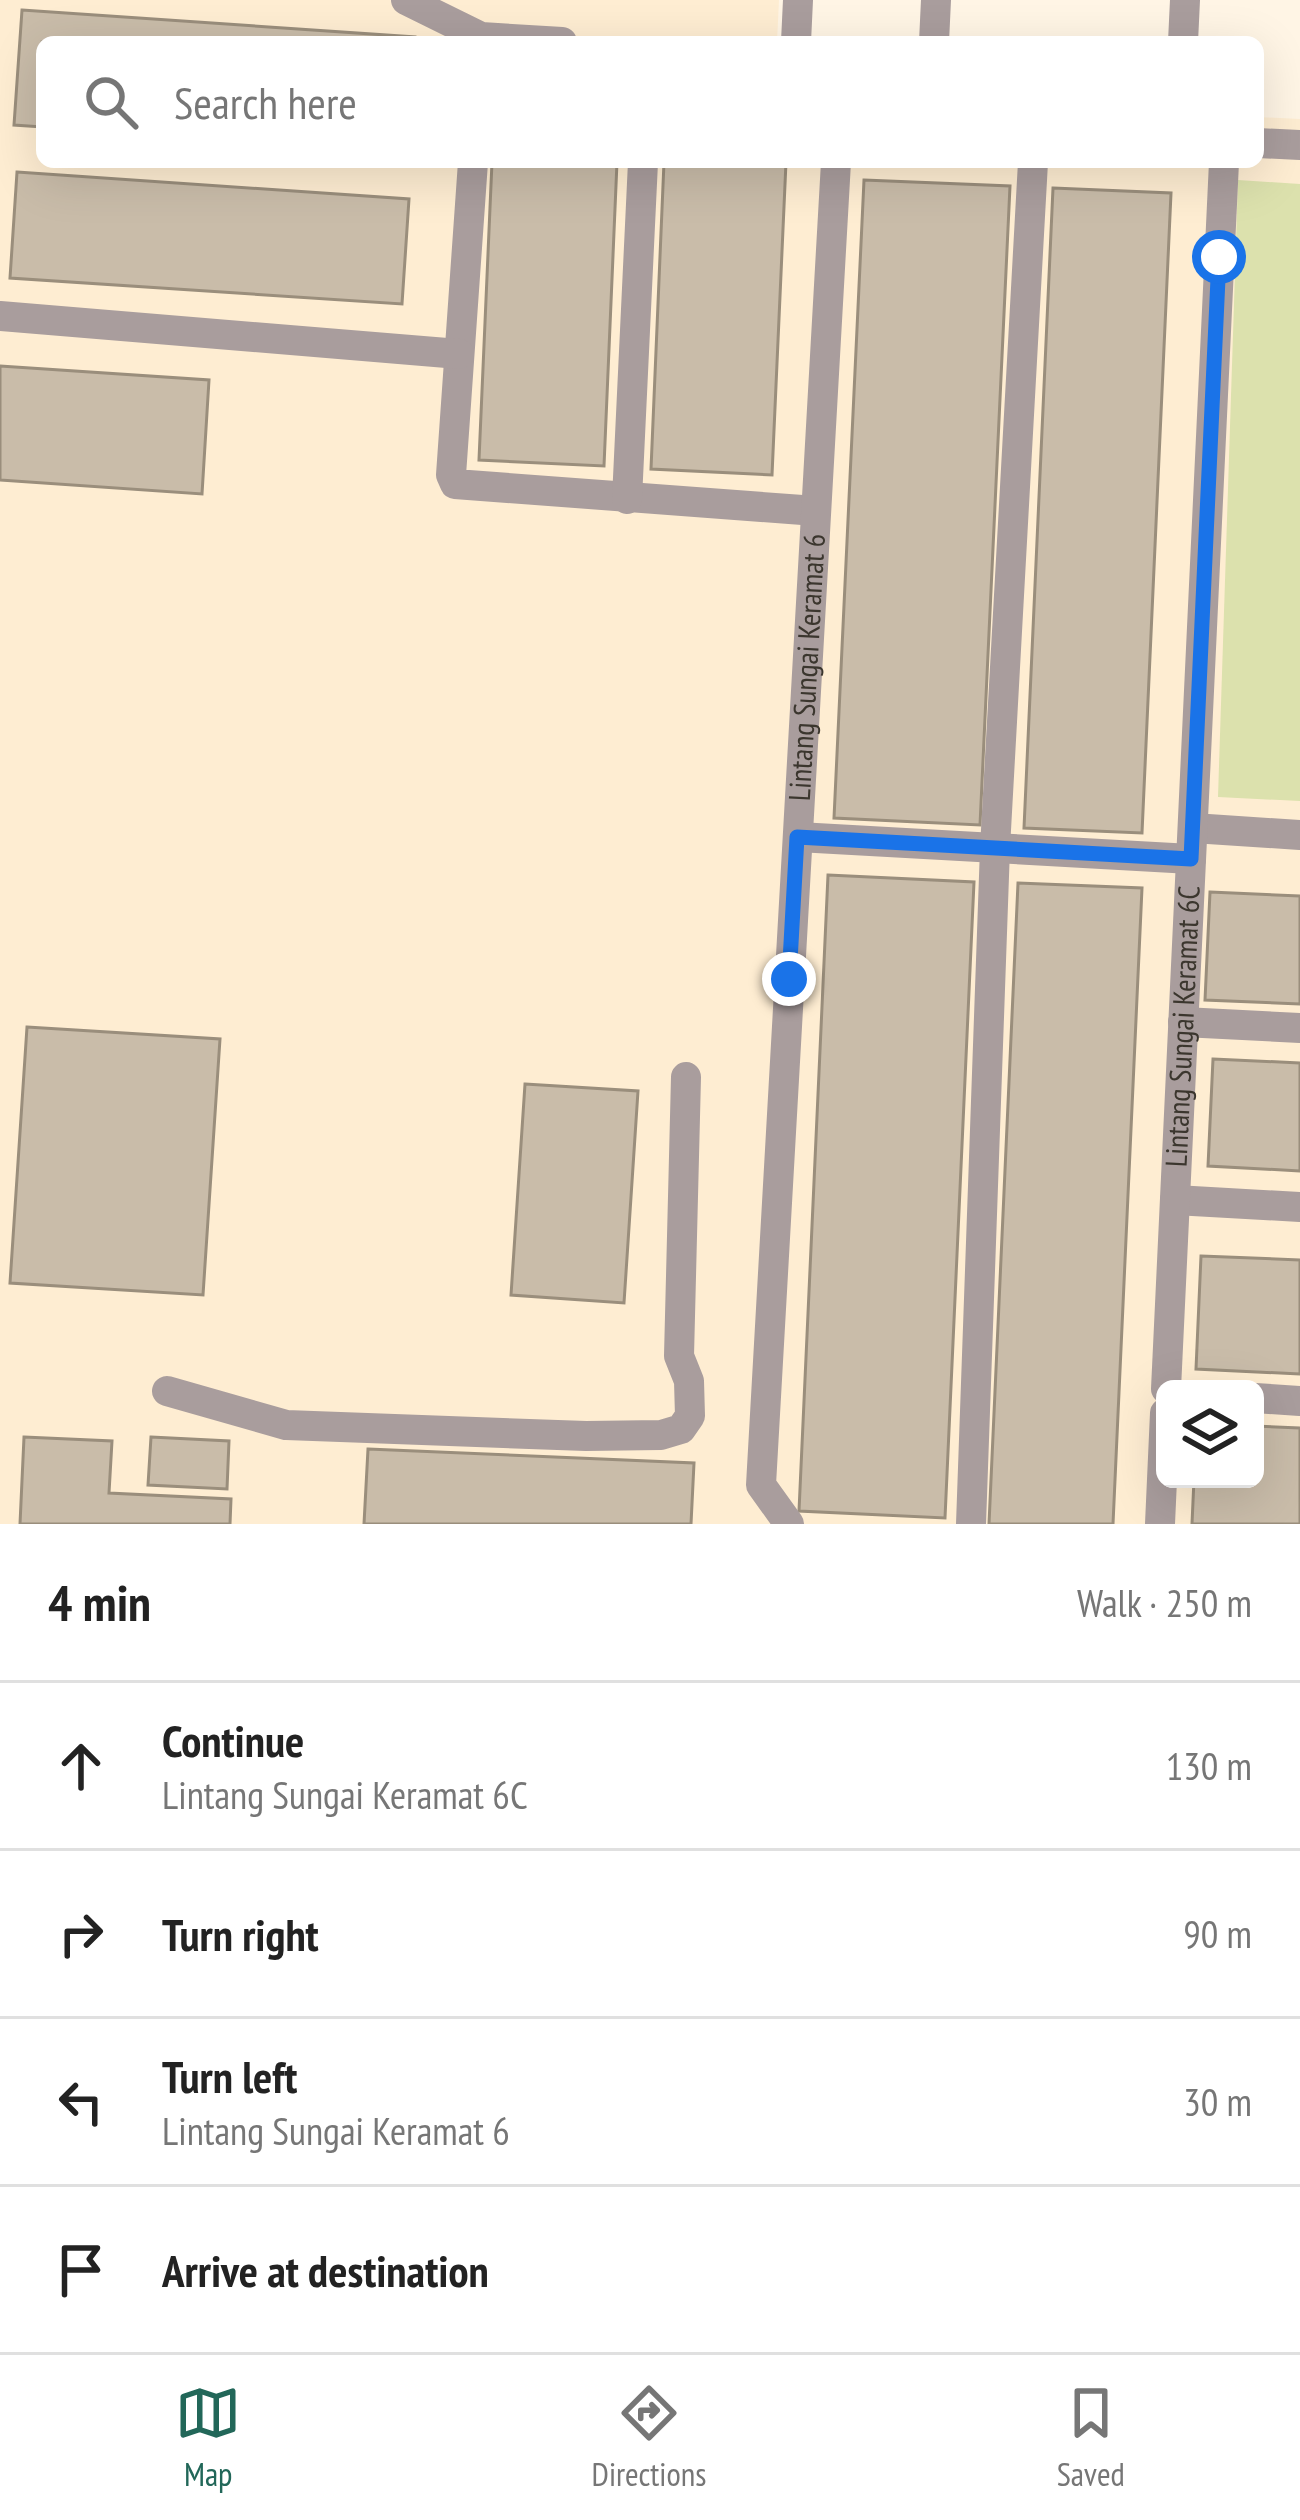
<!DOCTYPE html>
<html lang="en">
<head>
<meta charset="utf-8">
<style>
  body { margin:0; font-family:"PT Sans Narrow",sans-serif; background:#f6f6f6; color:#222 }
  .controls { position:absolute; right:36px; bottom:36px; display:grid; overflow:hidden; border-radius:18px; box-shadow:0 12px 48px #0002 }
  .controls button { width:108px; height:108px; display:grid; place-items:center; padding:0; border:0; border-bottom:3px solid #e0e0e0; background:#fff; color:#222; font:60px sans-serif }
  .stop { position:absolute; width:36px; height:36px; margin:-27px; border:9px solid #1a73e8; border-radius:50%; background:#fff }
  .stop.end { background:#1a73e8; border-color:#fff; box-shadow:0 3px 12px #0008 }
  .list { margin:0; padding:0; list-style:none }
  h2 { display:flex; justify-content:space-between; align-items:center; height:156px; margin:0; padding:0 48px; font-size:51px }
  h2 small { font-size:39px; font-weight:400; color:#767676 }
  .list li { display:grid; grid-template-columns:78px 1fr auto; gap:36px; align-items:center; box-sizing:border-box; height:168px; padding:0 48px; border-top:3px solid #e0e0e0 }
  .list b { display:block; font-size:45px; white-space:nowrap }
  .list p { margin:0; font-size:39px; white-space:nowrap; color:#767676 }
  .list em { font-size:39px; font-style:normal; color:#767676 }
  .icon { flex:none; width:66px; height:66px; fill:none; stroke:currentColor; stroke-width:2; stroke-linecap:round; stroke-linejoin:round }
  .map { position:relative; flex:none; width:1300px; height:1524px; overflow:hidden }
  .search { position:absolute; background:#fff; box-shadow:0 12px 48px #0002; left:36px; right:36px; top:36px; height:132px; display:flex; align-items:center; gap:30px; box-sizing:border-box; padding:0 42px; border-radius:18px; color:#767676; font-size:45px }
  .sheet { height:828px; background:#fff }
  nav { display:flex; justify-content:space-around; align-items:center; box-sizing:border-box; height:168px; border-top:3px solid #e0e0e0; background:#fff; font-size:33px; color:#767676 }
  nav a { display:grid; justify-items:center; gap:6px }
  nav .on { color:#226759 }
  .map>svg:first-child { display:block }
</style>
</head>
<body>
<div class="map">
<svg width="1300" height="1524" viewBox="0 0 1300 1524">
  <rect width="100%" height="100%" fill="#fff5e5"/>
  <!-- built -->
  <path fill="#feedd2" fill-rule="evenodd" d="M 0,0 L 779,0 L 777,42 L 42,42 L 42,162 L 1258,162 L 1258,117 L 1300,119 L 1300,1524 L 0,1524 ZM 1165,1389 L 1255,1389 L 1255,1479 L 1165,1479 Z"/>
  <!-- green -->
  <polygon fill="#dce1ad" points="1238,180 1300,184 1300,801 1218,797"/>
  <!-- building -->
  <g fill="#c9bca9" stroke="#9a8e7c" stroke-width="3">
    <polygon points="22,10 415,37 415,42 42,42 42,127 14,125"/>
    <polygon points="492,162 617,162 604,466 479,460"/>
    <polygon points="664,162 786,162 772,475 651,469"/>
    <polygon points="17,172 409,199 402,304 10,278"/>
    <polygon points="864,180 1010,186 980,825 834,818"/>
    <polygon points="1053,188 1171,193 1142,833 1024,828"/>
    <polygon points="0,366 209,380 202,494 0,480"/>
    <polygon points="828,875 974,882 945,1518 799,1511"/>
    <polygon points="1018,883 1142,888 1113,1524 989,1524"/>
    <polygon points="1210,892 1300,896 1300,1004 1205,1000"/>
    <polygon points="27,1027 220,1039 203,1295 10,1283"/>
    <polygon points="1213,1059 1300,1063 1300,1171 1208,1166"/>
    <polygon points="525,1084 638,1091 624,1303 511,1295"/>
    <polygon points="1201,1256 1300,1260 1300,1374 1196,1369"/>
    <polygon points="1255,1426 1300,1428 1300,1524 1192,1524 1194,1479 1255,1479"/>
    <polygon points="24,1437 112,1441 109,1493 231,1499 230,1524 20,1524"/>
    <polygon points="151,1437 229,1441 227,1489 148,1485"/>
    <polygon points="368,1449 694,1463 691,1524 364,1524"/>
  </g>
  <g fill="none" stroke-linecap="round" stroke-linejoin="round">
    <!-- minor -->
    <g stroke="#a99d9d" stroke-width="30">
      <polyline points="406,0 481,37 562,42"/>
      <polyline points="796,42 798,0"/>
      <polyline points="934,42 936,0"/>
      <polyline points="1183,42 1185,0"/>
      <polyline points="1258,143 1300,145"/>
      <polyline points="473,162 451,475 455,484 816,511"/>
      <polyline points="0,316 459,354"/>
      <polyline points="627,499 643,162"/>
      <polyline points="1193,828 1300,835"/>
      <polyline points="798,837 1191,859"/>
      <polyline points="1183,1022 1300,1028"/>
      <polyline points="1175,1200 1300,1207"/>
      <path id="s1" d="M 1166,1389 L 1224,162"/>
      <polyline points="167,1391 286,1425 586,1436 661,1435 681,1429 690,1416 689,1381 679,1356 686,1077"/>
      <polyline points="1255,1398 1300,1401"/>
      <path id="s2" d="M 789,1524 L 761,1485 L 836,162"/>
      <polyline points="971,1524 995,848 1033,162"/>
      <polyline points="1160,1524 1165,1413"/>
    </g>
  </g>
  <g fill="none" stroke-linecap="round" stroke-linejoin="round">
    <!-- route -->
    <polyline stroke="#1a73e8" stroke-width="15" points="789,979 797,837 1191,859 1219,257"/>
  </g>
  <g text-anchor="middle" stroke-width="10" stroke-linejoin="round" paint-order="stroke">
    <!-- street labels -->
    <g font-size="30" fill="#3b362e" stroke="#fff">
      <text dy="10" stroke="none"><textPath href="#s2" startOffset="867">Lintang Sungai Keramat 6</textPath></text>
      <text dy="10" stroke="none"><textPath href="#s1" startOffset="363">Lintang Sungai Keramat 6C</textPath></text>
    </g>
  </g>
</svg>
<div class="controls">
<button><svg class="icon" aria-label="layers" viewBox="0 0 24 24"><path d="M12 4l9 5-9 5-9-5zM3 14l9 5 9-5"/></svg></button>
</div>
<div class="stop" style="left:1219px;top:257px"></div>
<div class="stop end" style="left:789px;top:979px"></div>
<div class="search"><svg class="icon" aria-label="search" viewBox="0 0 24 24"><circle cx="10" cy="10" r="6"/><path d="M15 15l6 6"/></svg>Search here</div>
</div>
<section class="sheet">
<h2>4 min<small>Walk · 250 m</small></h2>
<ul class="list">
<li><svg class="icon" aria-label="ahead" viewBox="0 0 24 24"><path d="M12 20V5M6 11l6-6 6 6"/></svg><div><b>Continue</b><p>Lintang Sungai Keramat 6C</p></div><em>130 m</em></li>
<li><svg class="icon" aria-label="right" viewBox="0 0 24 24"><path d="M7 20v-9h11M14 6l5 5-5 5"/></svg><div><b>Turn right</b></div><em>90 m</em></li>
<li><svg class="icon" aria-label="left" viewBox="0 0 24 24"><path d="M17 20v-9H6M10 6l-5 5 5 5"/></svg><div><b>Turn left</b><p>Lintang Sungai Keramat 6</p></div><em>30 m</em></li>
<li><svg class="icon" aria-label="arrive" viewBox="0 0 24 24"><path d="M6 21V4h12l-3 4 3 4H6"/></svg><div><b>Arrive at destination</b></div></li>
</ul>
</section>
<nav>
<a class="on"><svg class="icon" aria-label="map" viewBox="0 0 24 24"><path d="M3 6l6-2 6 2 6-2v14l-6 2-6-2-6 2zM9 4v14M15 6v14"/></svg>Map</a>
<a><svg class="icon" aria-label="directions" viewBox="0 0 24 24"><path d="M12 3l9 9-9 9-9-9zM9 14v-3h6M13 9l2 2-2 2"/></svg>Directions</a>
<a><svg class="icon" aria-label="saved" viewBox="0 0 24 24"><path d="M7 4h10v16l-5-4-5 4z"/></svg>Saved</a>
</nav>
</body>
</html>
